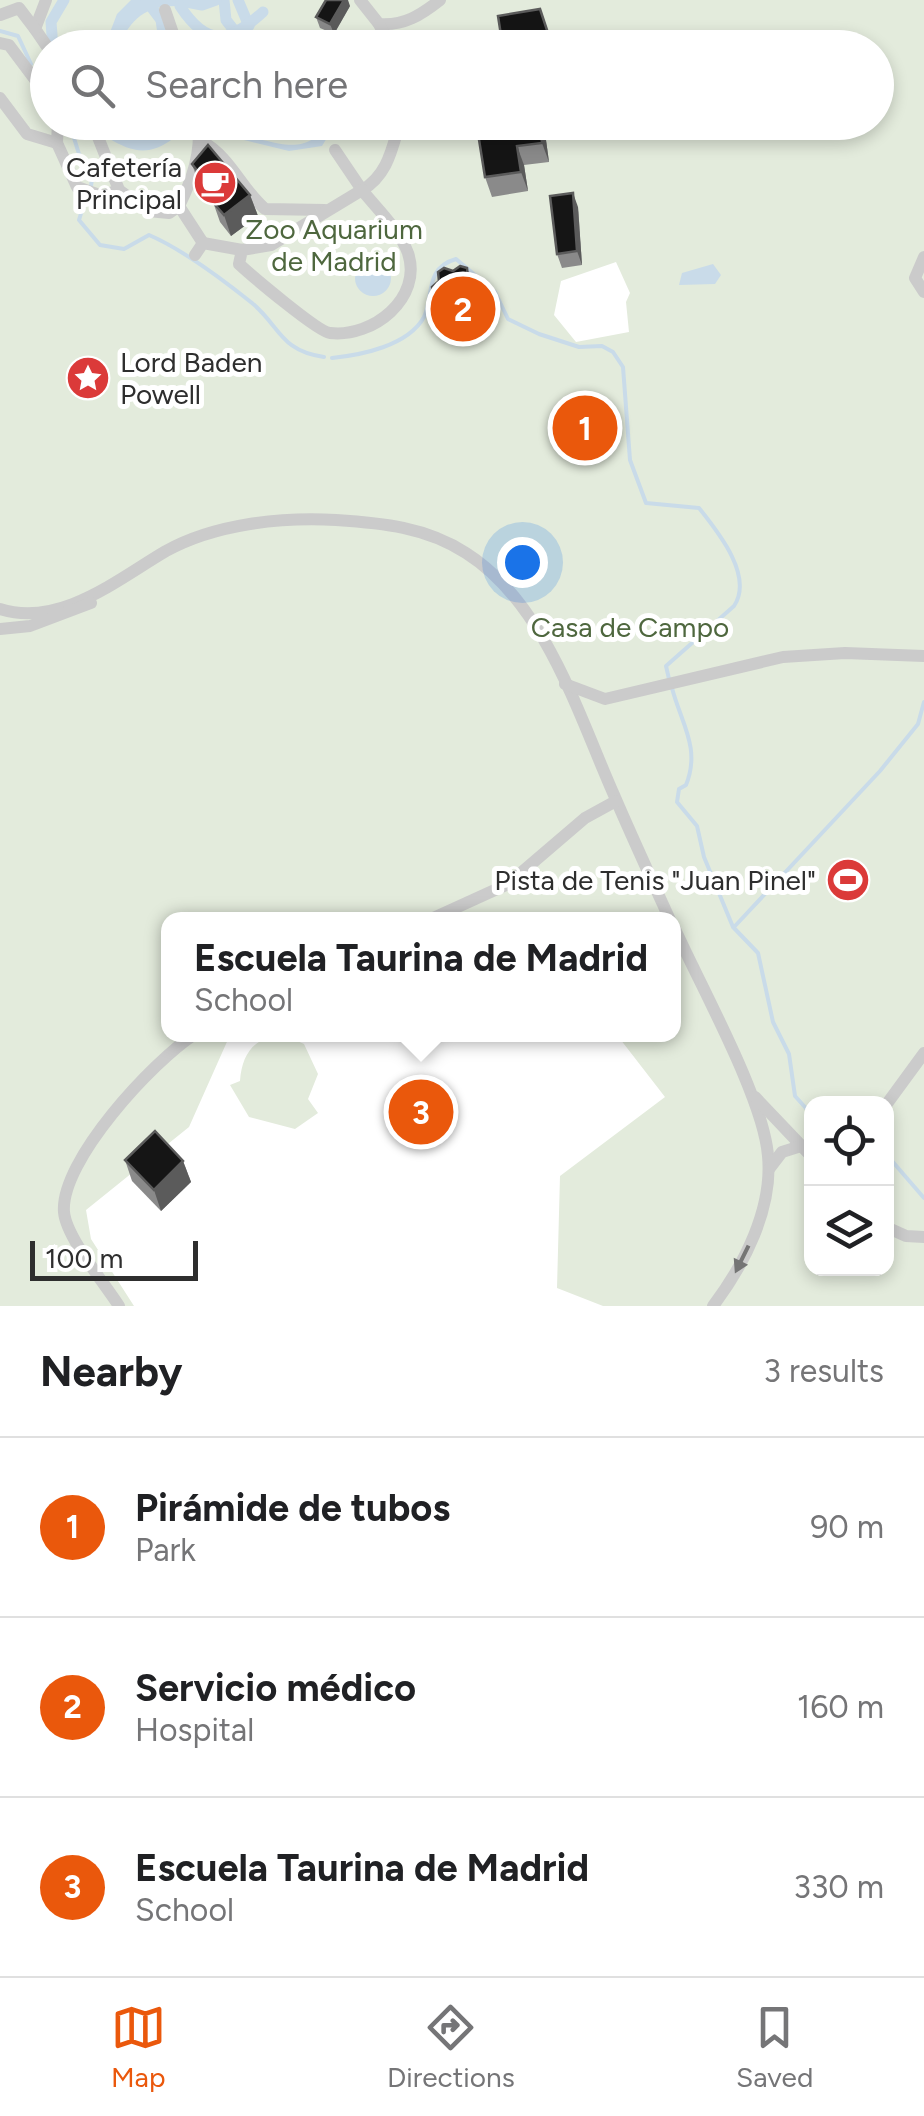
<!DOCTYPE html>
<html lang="en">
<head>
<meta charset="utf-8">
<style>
  body { margin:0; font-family:Figtree,sans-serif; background:#f2f2f2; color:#202124 }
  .controls { position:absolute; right:30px; bottom:30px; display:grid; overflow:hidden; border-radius:20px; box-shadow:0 5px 15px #0003 }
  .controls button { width:90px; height:90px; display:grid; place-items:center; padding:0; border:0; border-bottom:2px solid #e0e0e0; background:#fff; color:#202124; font:50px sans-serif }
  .scale { position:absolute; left:30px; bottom:25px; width:168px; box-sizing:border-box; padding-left:10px; border:5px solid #2e2e2e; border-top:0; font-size:28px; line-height:35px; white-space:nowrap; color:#2e2e2e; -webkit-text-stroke:8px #fff; paint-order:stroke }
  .you { position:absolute; left:522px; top:562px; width:35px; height:35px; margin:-25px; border:8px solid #fff; border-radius:50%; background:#1a73e8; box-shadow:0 0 0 15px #1a73e833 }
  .badge { display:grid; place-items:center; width:65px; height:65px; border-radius:50%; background:#ea580c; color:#fff; font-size:32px; font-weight:700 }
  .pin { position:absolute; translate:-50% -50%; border:5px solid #fff; box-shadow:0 2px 10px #0006 }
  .popup { position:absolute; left:161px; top:912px; width:520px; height:130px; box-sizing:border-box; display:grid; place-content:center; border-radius:20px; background:#fff; filter:drop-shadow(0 2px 8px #0005); font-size:32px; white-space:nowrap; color:#757577 }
  .popup b { font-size:38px; color:#202124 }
  .popup::after { content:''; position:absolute; left:50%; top:100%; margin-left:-20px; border:20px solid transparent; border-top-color:#fff }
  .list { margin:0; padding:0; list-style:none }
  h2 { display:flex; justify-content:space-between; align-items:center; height:130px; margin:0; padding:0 40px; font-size:42px }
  h2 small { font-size:32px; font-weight:400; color:#757577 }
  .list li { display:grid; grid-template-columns:65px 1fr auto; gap:30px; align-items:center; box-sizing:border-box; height:180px; padding:0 40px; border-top:2px solid #e0e0e0 }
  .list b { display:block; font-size:38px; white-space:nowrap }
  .list p { margin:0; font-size:32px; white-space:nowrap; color:#757577 }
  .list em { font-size:32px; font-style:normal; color:#757577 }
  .icon { flex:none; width:55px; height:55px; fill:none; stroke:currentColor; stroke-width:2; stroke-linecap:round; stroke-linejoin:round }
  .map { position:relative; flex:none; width:924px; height:1306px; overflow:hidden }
  .search { position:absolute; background:#fff; box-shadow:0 5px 15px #0003; left:30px; right:30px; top:30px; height:110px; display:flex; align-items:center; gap:25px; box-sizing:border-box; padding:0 35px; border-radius:55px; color:#757577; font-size:38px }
  .sheet { height:670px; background:#fff }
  nav { display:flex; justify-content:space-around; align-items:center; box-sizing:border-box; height:140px; border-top:2px solid #e0e0e0; background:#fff; font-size:28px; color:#757577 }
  nav a { display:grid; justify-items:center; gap:5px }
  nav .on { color:#ea580c }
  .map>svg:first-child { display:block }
</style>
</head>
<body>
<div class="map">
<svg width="924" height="1306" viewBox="0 0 924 1306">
  <rect width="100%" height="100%" fill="#fff"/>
  <!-- green -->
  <g fill="#e3ebdc" fill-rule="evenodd">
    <path d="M 0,0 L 924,0 L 924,1306 L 603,1306 L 557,1288 L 560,1176 L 665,1097 L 617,1035 L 674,1034 L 674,920 L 168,920 L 168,1034 L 230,1035 L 189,1127 L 86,1210 L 91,1239 L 134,1306 L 0,1306 ZM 48,48 L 876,48 L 876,122 L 48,122 ZM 616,262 L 630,293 L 626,302 L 629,332 L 576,342 L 554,315 L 561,281 ZM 812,1104 L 886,1104 L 886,1268 L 812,1268 Z"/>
    <path d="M 286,1036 L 304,1044 L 318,1074 L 308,1099 L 318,1113 L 295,1129 L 249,1117 L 230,1085 L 240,1081 C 242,1052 256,1035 286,1036 Z"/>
  </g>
  <!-- water -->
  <g fill="#c9dbe9">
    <path d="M 131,0 L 179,0 L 180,6 C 146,5 132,17 118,47 L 104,48 L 117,14 Z"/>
    <path d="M 103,123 L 126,123 L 129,127 L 138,123 L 133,132 L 146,140 L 158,137 L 159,123 L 170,123 L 174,138 C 150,156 133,153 108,138 Z"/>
    <path d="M 326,123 L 336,123 L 322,146 L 289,151 L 228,136 C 261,131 304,166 326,123 Z"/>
    <circle cx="373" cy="278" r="18"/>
    <polygon points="713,264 721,275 715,284 679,285 682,273"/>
  </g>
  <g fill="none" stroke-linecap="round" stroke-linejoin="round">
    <!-- stream -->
    <g stroke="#c9dbe9" stroke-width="4">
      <polyline points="0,31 18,36 31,64"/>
      <polyline points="69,122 79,154 93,172 91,186"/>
      <path d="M 86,197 L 79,220 L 100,245 L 124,249 L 149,235 C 184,250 222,279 252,303 C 280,326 280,351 324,357"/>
      <path d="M 332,358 C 361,355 408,346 424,317 C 434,297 424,268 456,259 L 495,292 L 508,319 L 539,334 L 579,347 L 602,346 L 613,352 L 623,367 L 630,460 L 646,503 L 699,508 C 718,532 754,576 734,606 L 666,666 L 669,679"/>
      <path d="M 672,688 C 681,723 701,748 686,785 L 679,789 L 677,802 L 697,826 L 704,857 L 733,927 L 758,953 L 773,1022 L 789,1054 L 795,1096 L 812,1115"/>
      <polyline points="735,926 880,771 918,724 924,702"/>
      <polyline points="886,1154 924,1198"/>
    </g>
    <!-- canal -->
    <g stroke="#c9dbe9" stroke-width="11">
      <polyline points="146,0 161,20 165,48"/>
      <polyline points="224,0 226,20 237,34"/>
      <polyline points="238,0 249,26"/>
      <polyline points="181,1 202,5 216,0"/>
      <path d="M 180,6 C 208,49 230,42 263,12"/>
      <polyline points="53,48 51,22 64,0"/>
    </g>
    <!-- street -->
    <g stroke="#cbcbcb" stroke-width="12">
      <polyline points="46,0 35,29 48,48"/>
      <path d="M 360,0 L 379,24 C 404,26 421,15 440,0"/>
      <polyline points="165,10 178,48"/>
      <polyline points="0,15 19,8 35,29"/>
      <polyline points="379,24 391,48"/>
      <polyline points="0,43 9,45 48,97"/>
      <polyline points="0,98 27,134 57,143 58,122"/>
      <polyline points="92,122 119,190"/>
      <polyline points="310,122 312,126"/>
      <polyline points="492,122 573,129"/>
      <path d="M 200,140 C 233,159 238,185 265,209 L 325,210"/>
      <polyline points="57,143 77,187 102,196 119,190 148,211 169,213 179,206 203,243"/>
      <path d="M 335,150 L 362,190 C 388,175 392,148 400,122"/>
      <path d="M 179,206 C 192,180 202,152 198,122"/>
      <path d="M 195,255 L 203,243 L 242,250 L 239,264 C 252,276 318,332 330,333 C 373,338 423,298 408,253 C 399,229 377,209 362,190 L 271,245 L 242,250"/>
      <polyline points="924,257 915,278 924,292"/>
      <path d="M 0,609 C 60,628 118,579 166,551 C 215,524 280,517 336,520 C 382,523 426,527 466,553 C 545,603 578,714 614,795 C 632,837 651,878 670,920"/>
      <polyline points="0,629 30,626 91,603"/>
      <polyline points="565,684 605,699 783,657 845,653 924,656"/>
      <polyline points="429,920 508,884 585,818 616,801"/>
      <path d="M 674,927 C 699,983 764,1099 768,1156 C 773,1209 744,1265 713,1306"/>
      <polyline points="755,1097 812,1157"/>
      <polyline points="886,1105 924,1053"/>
      <polyline points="769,1169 782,1152 801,1146"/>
      <polyline points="886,1227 906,1236 924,1237"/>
      <path d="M 119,1306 C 105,1284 66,1237 64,1212 C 60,1161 153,1061 195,1034"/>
    </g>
  </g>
  <!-- wall -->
  <g fill="#8a8a8a">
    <polygon points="350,6 334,34 320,28 316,17"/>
    <polygon points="540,122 546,140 549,162 524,165 528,191 492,197 485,177"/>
    <polygon points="192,164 250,195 258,216 231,236 220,222 213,202 199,185"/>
    <polygon points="578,207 582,265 562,268 557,254"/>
    <polygon points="471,279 484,303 473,329 465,325 457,331 449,319 440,315 433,294 439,281"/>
    <polygon points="125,1160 183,1161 191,1182 161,1211 132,1181"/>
  </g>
  <!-- shaded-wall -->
  <g fill="#5b5b5b">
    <polygon points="344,0 348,0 350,6 334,34 330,24"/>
    <polygon points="540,122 546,140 549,162 542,143"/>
    <polygon points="517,146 524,165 528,191 521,172"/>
    <polygon points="573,193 578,207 582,265 577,251"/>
    <polygon points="250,195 258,216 231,236 224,215"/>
    <polygon points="467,268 474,288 477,282 484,303 473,329 466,308 468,278"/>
    <polygon points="457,304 465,325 457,331 449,310"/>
    <polygon points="183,1161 191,1182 161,1211 154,1190"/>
  </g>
  <!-- building -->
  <g fill="#151515" stroke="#5b5b5b" stroke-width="2.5">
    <polygon points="326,0 344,0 330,24 316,17"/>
    <polygon points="540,9 553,48 503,48 498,16"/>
    <polygon points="303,32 312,44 309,48 284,48"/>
    <polygon points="524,122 540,122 542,143 517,146 521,172 485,177 477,127"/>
    <polygon points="208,145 250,195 224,215 212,201 218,197 192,164"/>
    <polygon points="573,193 577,251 557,254 550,196"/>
    <polygon points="460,266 467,268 468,278 477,282 466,308 457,304 449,310 442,298 433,294 432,287 439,281 438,272 444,268 453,271"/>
    <polygon points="155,1131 183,1161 154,1190 125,1160"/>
  </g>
  <!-- one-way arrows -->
  <defs><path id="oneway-solid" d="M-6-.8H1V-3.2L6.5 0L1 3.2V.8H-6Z" transform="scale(2.5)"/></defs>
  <use fill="#757575" href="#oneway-solid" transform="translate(742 1259) rotate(116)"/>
  <!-- icons -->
  <defs>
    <g id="cafe-disc" transform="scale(2.25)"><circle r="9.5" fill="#db3a39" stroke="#fff"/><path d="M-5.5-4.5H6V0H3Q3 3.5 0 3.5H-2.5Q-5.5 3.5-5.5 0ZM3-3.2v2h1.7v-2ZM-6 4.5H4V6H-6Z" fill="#fff"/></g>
    <g id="sight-disc" transform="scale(2.25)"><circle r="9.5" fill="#db3a39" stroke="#fff"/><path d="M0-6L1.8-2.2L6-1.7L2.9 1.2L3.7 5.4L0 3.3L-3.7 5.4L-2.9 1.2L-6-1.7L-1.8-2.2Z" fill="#fff"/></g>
    <g id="stadium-disc" transform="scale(2.25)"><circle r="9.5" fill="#db3a39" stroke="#fff"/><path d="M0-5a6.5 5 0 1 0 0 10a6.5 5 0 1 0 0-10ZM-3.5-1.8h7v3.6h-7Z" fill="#fff"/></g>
  </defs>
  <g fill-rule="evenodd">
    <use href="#cafe-disc" x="215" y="183"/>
    <use href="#sight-disc" x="88" y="378"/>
    <use href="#stadium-disc" x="848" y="880"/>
  </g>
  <g text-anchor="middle" stroke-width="10" stroke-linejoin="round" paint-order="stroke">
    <!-- poi labels -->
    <g font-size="28" fill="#2e2e2e" stroke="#fff" text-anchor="end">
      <text x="182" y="177">Cafetería<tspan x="182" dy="32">Principal</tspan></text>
      <text x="120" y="372" text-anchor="start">Lord Baden<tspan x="120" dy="32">Powell</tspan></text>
      <text x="816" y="890">Pista de Tenis "Juan Pinel"</text>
    </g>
    <!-- park labels -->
    <g font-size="28" fill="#4e673e" stroke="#fff">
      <text x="334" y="239">Zoo Aquarium<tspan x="334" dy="32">de Madrid</tspan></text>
      <text x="630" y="637">Casa de Campo</text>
    </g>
  </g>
</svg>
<div class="controls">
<button><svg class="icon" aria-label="locate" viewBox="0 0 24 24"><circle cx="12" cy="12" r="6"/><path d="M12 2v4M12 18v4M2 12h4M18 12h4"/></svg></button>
<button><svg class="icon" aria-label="layers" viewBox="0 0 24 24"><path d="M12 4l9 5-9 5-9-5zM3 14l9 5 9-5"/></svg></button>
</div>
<div class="scale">100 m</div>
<div class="you"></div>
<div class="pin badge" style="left:585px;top:428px">1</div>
<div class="pin badge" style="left:463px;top:309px">2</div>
<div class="pin badge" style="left:421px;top:1112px">3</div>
<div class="popup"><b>Escuela Taurina de Madrid</b>School</div>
<div class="search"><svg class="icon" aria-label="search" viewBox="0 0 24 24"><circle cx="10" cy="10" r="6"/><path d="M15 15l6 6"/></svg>Search here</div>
</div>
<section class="sheet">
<h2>Nearby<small>3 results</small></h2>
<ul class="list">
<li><span class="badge">1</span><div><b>Pirámide de tubos</b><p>Park</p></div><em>90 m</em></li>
<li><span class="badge">2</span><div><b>Servicio médico</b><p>Hospital</p></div><em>160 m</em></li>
<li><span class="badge">3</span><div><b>Escuela Taurina de Madrid</b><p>School</p></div><em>330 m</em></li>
</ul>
</section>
<nav>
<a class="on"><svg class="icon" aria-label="map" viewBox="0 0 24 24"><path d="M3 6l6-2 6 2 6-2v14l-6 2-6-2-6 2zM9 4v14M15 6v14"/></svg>Map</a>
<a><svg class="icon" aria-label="directions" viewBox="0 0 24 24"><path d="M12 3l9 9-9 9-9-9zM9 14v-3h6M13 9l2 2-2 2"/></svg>Directions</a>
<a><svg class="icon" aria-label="saved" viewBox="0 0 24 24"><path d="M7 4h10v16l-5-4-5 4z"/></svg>Saved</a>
</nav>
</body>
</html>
